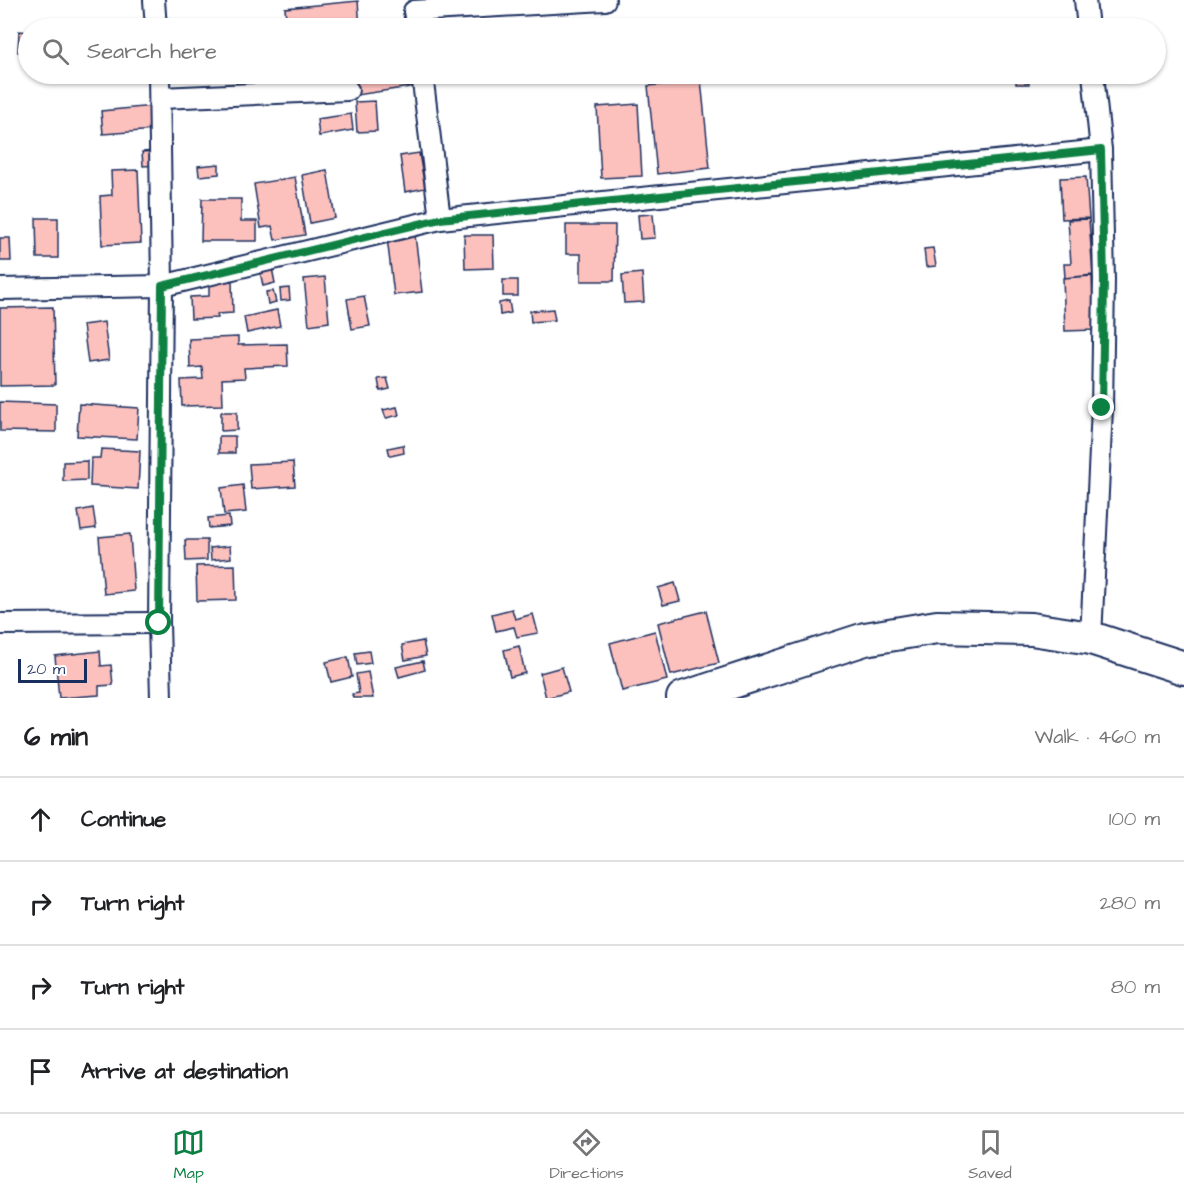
<!DOCTYPE html>
<html lang="en">
<head>
<meta charset="utf-8">
<style>
  body { margin:0; font-family:"Architects Daughter",sans-serif; background:#f2f2f2; color:#202124 }
  .scale { position:absolute; left:18px; bottom:15px; width:69px; box-sizing:border-box; padding-left:6px; border:3px solid #1b2f5e; border-top:0; font-size:16px; line-height:21px; white-space:nowrap; color:#1b2f5e; -webkit-text-stroke:4px #fff; paint-order:stroke }
  .stop { position:absolute; width:18px; height:18px; margin:-14px; border:4px solid #0b8043; border-radius:50%; background:#fff }
  .stop.end { background:#0b8043; border-color:#fff; box-shadow:0 2px 6px #0008 }
  .list { margin:0; padding:0; list-style:none }
  h2 { display:flex; justify-content:space-between; align-items:center; height:78px; margin:0; padding:0 24px; font-size:26px }
  h2 small { font-size:20px; font-weight:400; color:#757577 }
  .list li { display:grid; grid-template-columns:39px 1fr auto; gap:18px; align-items:center; box-sizing:border-box; height:84px; padding:0 24px; border-top:2px solid #e0e0e0 }
  .list b { display:block; font-size:22px; white-space:nowrap }
  .list em { font-size:20px; font-style:normal; color:#757577 }
  .icon { flex:none; width:33px; height:33px; fill:none; stroke:currentColor; stroke-width:2; stroke-linecap:round; stroke-linejoin:round }
  .map { position:relative; flex:none; width:1184px; height:698px; overflow:hidden }
  .search { position:absolute; background:#fff; box-shadow:0 2px 4px #0004; left:18px; right:18px; top:18px; height:66px; display:flex; align-items:center; gap:15px; box-sizing:border-box; padding:0 21px; border-radius:33px; color:#757577; font-size:22px }
  .sheet { height:414px; background:#fff }
  nav { display:flex; justify-content:space-around; align-items:center; box-sizing:border-box; height:84px; border-top:2px solid #e0e0e0; background:#fff; font-size:16px; color:#757577 }
  nav a { display:grid; justify-items:center; gap:3px }
  nav .on { color:#0b8043 }
  .map>svg:first-child { display:block }
</style>
</head>
<body>
<div class="map">
<svg width="1184" height="698" viewBox="0 0 1184 698">
  <rect width="100%" height="100%" fill="#fff"/>
  <filter id="ink" filterUnits="userSpaceOnUse"><feTurbulence type="fractalNoise" baseFrequency=".0167" numOctaves="2"/><feDisplacementMap in="SourceGraphic" scale="12" xChannelSelector="R" yChannelSelector="G"/><feConvolveMatrix kernelMatrix="1 2 1 2 8 2 1 2 1" color-interpolation-filters="sRGB"/></filter>
  <g filter="url(#ink)">
    <!-- building -->
    <g fill="#fcc0bd" stroke="#1b2f5e" stroke-width="1.5">
      <polygon points="358,1 360,28 287,28 285,8"/>
      <polygon points="19,31 28,32 28,53 18,52"/>
      <polygon points="353,74 415,74 416,86 357,95"/>
      <rect x="1016" y="74" width="13" height="10"/>
      <polygon points="701,80 710,168 657,174 648,86"/>
      <polygon points="375,101 377,131 357,132 355,102"/>
      <polygon points="638,104 642,176 601,178 597,107"/>
      <polygon points="153,106 155,130 103,134 101,111"/>
      <polygon points="351,114 353,130 319,136 317,119"/>
      <polygon points="157,151 158,165 143,166 142,152"/>
      <polygon points="419,153 425,188 405,192 400,156"/>
      <polygon points="219,164 219,174 199,176 198,166"/>
      <polygon points="138,170 141,243 102,245 100,196 112,195 111,171"/>
      <polygon points="327,170 335,218 310,223 302,175"/>
      <polygon points="295,177 305,235 275,240 272,226 261,228 254,184"/>
      <polygon points="1086,177 1089,218 1062,219 1060,178"/>
      <polygon points="202,199 241,199 241,221 257,221 257,241 201,241"/>
      <polygon points="653,214 655,238 640,239 638,215"/>
      <polygon points="36,218 58,218 58,258 37,258"/>
      <polygon points="1089,219 1093,275 1065,278 1064,264 1071,264 1068,220"/>
      <polygon points="566,225 615,225 614,281 581,281 581,254 566,254"/>
      <polygon points="415,235 422,292 394,295 387,238"/>
      <polygon points="464,235 493,235 494,268 465,269"/>
      <polygon points="0,238 10,238 11,261 0,261"/>
      <polygon points="933,248 936,266 926,267 924,249"/>
      <polygon points="272,268 275,283 263,286 260,271"/>
      <polygon points="642,273 644,302 624,303 622,275"/>
      <polygon points="1092,276 1094,330 1065,331 1063,278"/>
      <polygon points="325,277 329,322 309,325 304,279"/>
      <rect x="503" y="280" width="15" height="16"/>
      <polygon points="232,281 233,313 217,314 218,318 191,319 190,297 209,296 209,282"/>
      <polygon points="289,288 290,300 281,301 280,289"/>
      <polygon points="273,291 276,302 268,304 266,292"/>
      <polygon points="364,296 370,326 352,329 347,299"/>
      <polygon points="509,301 511,313 500,315 499,303"/>
      <polygon points="53,307 55,385 0,386 0,308"/>
      <polygon points="553,309 555,320 531,322 530,311"/>
      <polygon points="277,310 280,326 247,333 244,317"/>
      <polygon points="104,322 109,360 88,363 83,325"/>
      <polygon points="238,337 238,345 287,344 288,366 244,368 245,378 222,379 223,405 182,406 181,380 203,379 202,367 190,368 189,339"/>
      <polygon points="387,378 390,389 380,391 378,379"/>
      <polygon points="0,402 56,404 56,432 0,431"/>
      <polygon points="79,404 139,408 137,439 77,436"/>
      <polygon points="397,407 399,415 386,418 383,410"/>
      <polygon points="221,412 237,412 237,430 221,431"/>
      <rect x="219" y="436" width="16" height="17"/>
      <polygon points="403,445 404,453 390,456 388,448"/>
      <polygon points="101,449 140,451 138,489 90,486 91,458 100,458"/>
      <polygon points="87,461 87,480 63,481 63,462"/>
      <polygon points="293,462 295,486 251,489 249,464"/>
      <polygon points="243,485 246,512 224,514 221,488"/>
      <polygon points="93,508 96,528 81,530 78,511"/>
      <polygon points="229,516 230,526 209,528 208,518"/>
      <polygon points="130,534 134,591 104,594 99,537"/>
      <polygon points="185,540 207,540 207,560 186,561"/>
      <polygon points="230,546 231,558 211,560 210,548"/>
      <polygon points="235,565 236,600 197,601 196,566"/>
      <polygon points="675,583 680,601 663,605 658,588"/>
      <polygon points="512,609 515,619 533,614 538,633 517,637 514,627 496,631 492,614"/>
      <polygon points="706,611 719,663 671,675 658,623"/>
      <polygon points="655,631 667,680 622,691 610,643"/>
      <polygon points="423,641 426,656 405,660 402,645"/>
      <polygon points="519,646 525,673 510,677 504,650"/>
      <polygon points="100,651 101,666 111,665 113,685 99,686 99,695 59,698 55,656"/>
      <polygon points="369,651 371,663 357,665 355,653"/>
      <polygon points="348,657 352,677 331,682 326,662"/>
      <polygon points="423,661 425,670 399,677 396,667"/>
      <polygon points="562,667 569,692 546,698 540,673"/>
      <polygon points="368,672 373,698 353,698 352,694 359,693 356,674"/>
    </g>
    <g fill="none" stroke-linecap="round" stroke-linejoin="round">
      <!-- street casing -->
      <g stroke="#1b2f5e" stroke-width="24">
        <g id="street">
          <polyline points="154,0 156,28"/>
          <polyline points="1085,0 1088,28"/>
          <polyline points="417,28 414,11 605,0"/>
          <polyline points="159,74 162,286 159,623 161,698"/>
          <polyline points="422,74 440,219"/>
          <polyline points="160,98 348,90"/>
          <polyline points="0,289 162,286 440,219 1101,150"/>
          <polyline points="0,624 159,623"/>
          <polyline points="1091,638 1102,408 1104,280 1101,150 1093,74"/>
        </g>
      </g>
      <!-- primary casing -->
      <g stroke="#1b2f5e" stroke-width="36">
        <polyline id="primary" points="683,698 865,639 937,627 1031,629 1091,638 1184,668"/>
      </g>
      <!-- street -->
      <use href="#street" stroke="#fff" stroke-width="20"/>
      <!-- primary -->
      <use href="#primary" stroke="#fff" stroke-width="32"/>
    </g>
  </g>
  <g fill="none" stroke-linecap="round" stroke-linejoin="round" filter="url(#ink)">
    <!-- route -->
    <polyline stroke="#0b8043" stroke-width="8" points="159,623 162,286 440,219 1101,150 1104,280 1102,408"/>
  </g>
</svg>
<div class="scale">20 m</div>
<div class="stop" style="left:159px;top:623px"></div>
<div class="stop end" style="left:1102px;top:408px"></div>
<div class="search"><svg class="icon" aria-label="search" viewBox="0 0 24 24"><circle cx="10" cy="10" r="6"/><path d="M15 15l6 6"/></svg>Search here</div>
</div>
<section class="sheet">
<h2>6 min<small>Walk · 460 m</small></h2>
<ul class="list">
<li><svg class="icon" aria-label="ahead" viewBox="0 0 24 24"><path d="M12 20V5M6 11l6-6 6 6"/></svg><div><b>Continue</b></div><em>100 m</em></li>
<li><svg class="icon" aria-label="right" viewBox="0 0 24 24"><path d="M7 20v-9h11M14 6l5 5-5 5"/></svg><div><b>Turn right</b></div><em>280 m</em></li>
<li><svg class="icon" aria-label="right" viewBox="0 0 24 24"><path d="M7 20v-9h11M14 6l5 5-5 5"/></svg><div><b>Turn right</b></div><em>80 m</em></li>
<li><svg class="icon" aria-label="arrive" viewBox="0 0 24 24"><path d="M6 21V4h12l-3 4 3 4H6"/></svg><div><b>Arrive at destination</b></div></li>
</ul>
</section>
<nav>
<a class="on"><svg class="icon" aria-label="map" viewBox="0 0 24 24"><path d="M3 6l6-2 6 2 6-2v14l-6 2-6-2-6 2zM9 4v14M15 6v14"/></svg>Map</a>
<a><svg class="icon" aria-label="directions" viewBox="0 0 24 24"><path d="M12 3l9 9-9 9-9-9zM9 14v-3h6M13 9l2 2-2 2"/></svg>Directions</a>
<a><svg class="icon" aria-label="saved" viewBox="0 0 24 24"><path d="M7 4h10v16l-5-4-5 4z"/></svg>Saved</a>
</nav>
</body>
</html>
